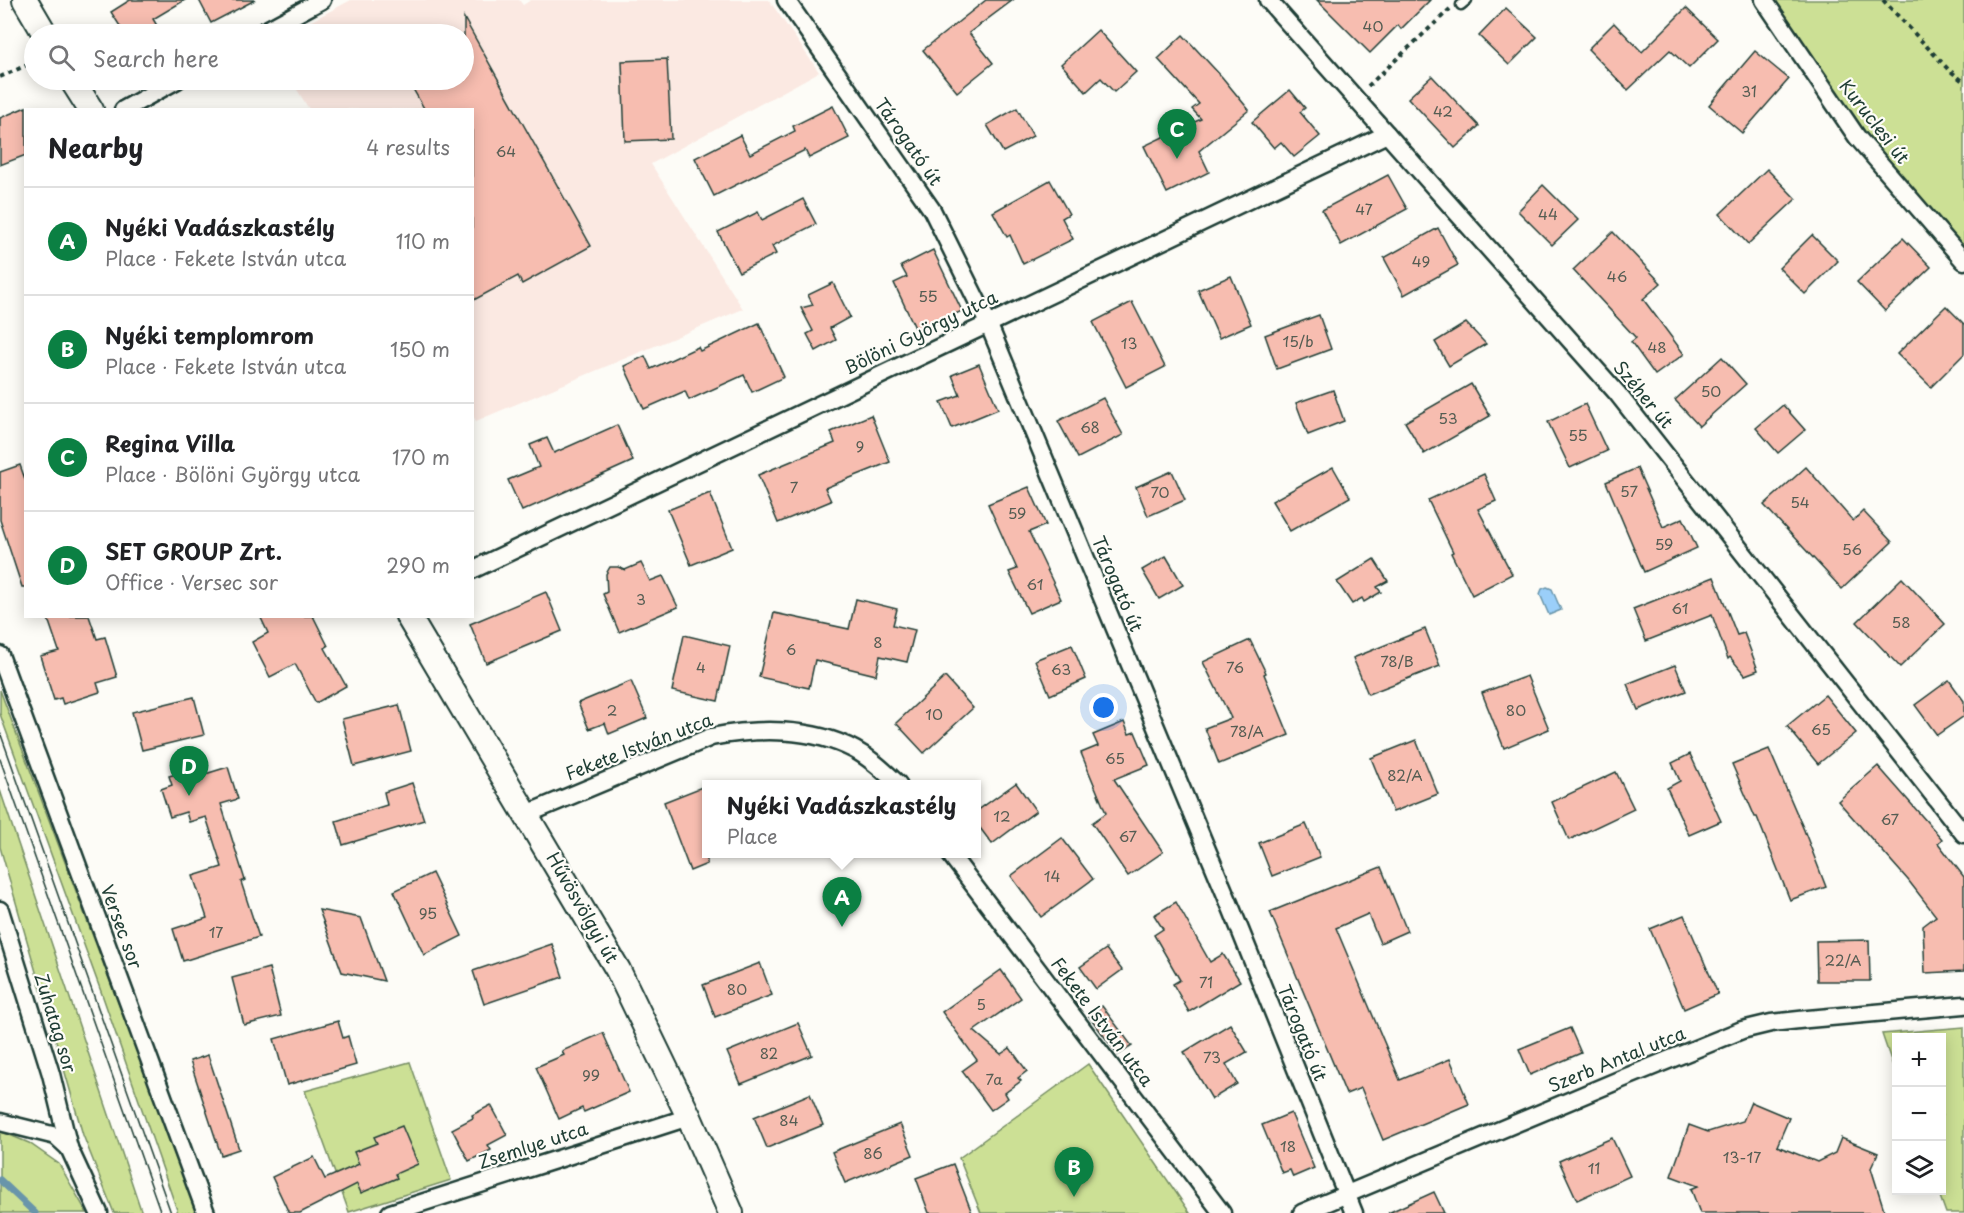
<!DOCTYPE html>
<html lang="en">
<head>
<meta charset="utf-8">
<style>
  body { margin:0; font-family:"Playpen Sans",sans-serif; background:#f2f2f2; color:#202124 }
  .controls { position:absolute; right:18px; bottom:18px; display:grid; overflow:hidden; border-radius:0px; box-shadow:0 3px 15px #0003 }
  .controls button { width:54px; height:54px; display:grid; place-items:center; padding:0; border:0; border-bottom:2px solid #e0e0e0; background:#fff; color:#202124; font:30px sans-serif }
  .you { position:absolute; left:1104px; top:708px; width:21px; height:21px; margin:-15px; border:4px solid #fff; border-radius:50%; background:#1a73e8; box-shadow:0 0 0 9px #1a73e833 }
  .badge { display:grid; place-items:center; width:39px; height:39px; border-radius:50%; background:#0b8043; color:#fff; font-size:20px; font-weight:700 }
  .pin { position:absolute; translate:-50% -50px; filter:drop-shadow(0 2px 3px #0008) }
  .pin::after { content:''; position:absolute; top:32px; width:21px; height:18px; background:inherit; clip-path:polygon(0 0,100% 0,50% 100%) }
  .popup { position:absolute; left:702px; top:780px; width:279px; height:78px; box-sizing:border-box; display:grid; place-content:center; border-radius:0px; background:#fff; filter:drop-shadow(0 2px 4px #0005); font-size:20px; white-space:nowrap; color:#757577 }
  .popup b { font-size:22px; color:#202124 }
  .popup::after { content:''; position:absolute; left:50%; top:100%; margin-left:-12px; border:12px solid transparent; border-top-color:#fff }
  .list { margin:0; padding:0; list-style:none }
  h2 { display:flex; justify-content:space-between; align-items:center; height:78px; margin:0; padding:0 24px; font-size:26px }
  h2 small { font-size:20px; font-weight:400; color:#757577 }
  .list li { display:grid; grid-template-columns:39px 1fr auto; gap:18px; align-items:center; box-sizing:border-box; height:108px; padding:0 24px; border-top:2px solid #e0e0e0 }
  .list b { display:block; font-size:22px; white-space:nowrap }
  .list p { margin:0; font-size:20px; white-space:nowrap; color:#757577 }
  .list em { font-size:20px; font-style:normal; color:#757577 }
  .icon { flex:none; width:33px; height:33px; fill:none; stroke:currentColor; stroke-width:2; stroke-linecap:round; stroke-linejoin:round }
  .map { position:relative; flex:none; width:1964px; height:1213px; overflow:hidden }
  .search { position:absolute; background:#fff; box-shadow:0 3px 15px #0003; left:24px; top:24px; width:450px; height:66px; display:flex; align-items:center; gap:15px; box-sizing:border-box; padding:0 21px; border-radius:33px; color:#757577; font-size:22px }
  .panel { position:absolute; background:#fff; box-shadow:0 3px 15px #0003; left:24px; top:108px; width:450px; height:510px; border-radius:0px }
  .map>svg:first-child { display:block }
</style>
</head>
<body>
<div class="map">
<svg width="1964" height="1213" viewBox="0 0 1964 1213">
  <rect width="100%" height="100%" fill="#fdfcf7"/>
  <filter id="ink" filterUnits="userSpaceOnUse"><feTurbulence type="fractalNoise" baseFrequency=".0167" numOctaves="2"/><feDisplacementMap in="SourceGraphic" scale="12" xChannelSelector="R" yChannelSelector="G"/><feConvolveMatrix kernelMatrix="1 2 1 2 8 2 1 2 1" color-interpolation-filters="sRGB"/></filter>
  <g filter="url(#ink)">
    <!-- built -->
    <polygon fill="#fbe9e2" points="351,0 519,0 523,5 531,0 769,0 819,72 651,164 743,309 476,421 472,414 472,110 309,109 291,80 464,80 464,34 287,34"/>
    <!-- green -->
    <g fill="#cce095" stroke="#768e64" stroke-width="1.5">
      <polygon points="1764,0 1964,0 1964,261 1857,137"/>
      <polygon points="0,690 114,992 200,1213 178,1213 103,997 0,714"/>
      <polygon points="0,790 142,1213 114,1213 83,1135 0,847"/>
      <polygon points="1964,1027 1964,1213 1946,1213 1938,1191 1942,1190 1942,1038 1896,1038 1896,1075 1882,1034"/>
      <polygon points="410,1062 451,1180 349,1212 305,1091"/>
      <polygon points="1088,1064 1190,1213 981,1213 959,1158"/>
      <polygon points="0,1131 29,1143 59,1164 87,1213 0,1213"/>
    </g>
    <!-- water -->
    <polygon fill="#9bcff9" stroke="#6995aa" stroke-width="1.5" points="1547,587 1552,589 1561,610 1549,615 1540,594 1542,589"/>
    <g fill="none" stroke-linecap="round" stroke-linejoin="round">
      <!-- stream -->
      <polyline stroke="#6995aa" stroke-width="7" points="0,1180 35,1213"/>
    </g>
    <!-- building -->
    <g fill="#f7bdb0" stroke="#1f3d34" stroke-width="1.5">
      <polygon points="130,0 185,0 153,19 162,34 125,34 111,12"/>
      <polygon points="199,0 255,0 211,23"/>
      <polygon points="986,0 1013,0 969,33 993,63 957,92 923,50"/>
      <polygon points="1317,0 1430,0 1401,29 1398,25 1370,53"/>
      <polygon points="1506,8 1537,37 1509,65 1479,36"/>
      <polygon points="1686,8 1718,39 1689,68 1670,50 1628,90 1588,49 1614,23 1642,52"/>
      <polygon points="464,18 591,246 522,284 518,276 472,301 472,110 425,110 408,80 464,80"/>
      <polygon points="1098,30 1136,72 1114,92 1101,78 1086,92 1061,64"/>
      <polygon points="1183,35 1222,77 1249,110 1199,151 1209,172 1167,193 1144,146 1201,119 1192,109 1199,104 1158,59"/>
      <polygon points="1755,51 1789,79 1742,133 1709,105"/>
      <polygon points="667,59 671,139 625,141 622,61"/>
      <polygon points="1432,76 1479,126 1455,148 1408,98"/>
      <polygon points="1290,90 1305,108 1300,112 1320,136 1294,157 1281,142 1274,148 1252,122"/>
      <polygon points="833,106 849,138 809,158 805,150 714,196 695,158 740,135 750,154 795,131 793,126"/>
      <polygon points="26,107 26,155 0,165 0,118"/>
      <polygon points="1017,108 1033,136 1003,152 987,125"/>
      <polygon points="1767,169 1796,199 1748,244 1720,214"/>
      <polygon points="1388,175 1407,209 1341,245 1322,210"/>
      <polygon points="1050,180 1069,214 1062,218 1073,239 1023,264 1010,235 1007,237 993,212"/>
      <polygon points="1543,185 1578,220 1552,245 1518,211"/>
      <polygon points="803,199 816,224 772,246 776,254 739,272 718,232 758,212 762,220"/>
      <polygon points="1438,228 1458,265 1404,295 1384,258"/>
      <polygon points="1613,232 1661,283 1643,299 1684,354 1655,375 1631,342 1636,338 1573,270"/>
      <polygon points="1812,235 1838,261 1805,294 1779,268"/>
      <polygon points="1903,238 1931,267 1885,311 1857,282"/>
      <polygon points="933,250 962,311 917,332 894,283 907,277 901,266"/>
      <polygon points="1231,276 1251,324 1219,338 1198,290"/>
      <polygon points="833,283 850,317 830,328 836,340 816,351 807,334 813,331 801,308 813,305 808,295"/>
      <polygon points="1132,302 1165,367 1126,387 1093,322"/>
      <polygon points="1946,306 1964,324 1964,354 1931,387 1897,354"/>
      <polygon points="1319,315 1331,349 1277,369 1265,335"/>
      <polygon points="759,323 784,377 752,392 744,375 689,400 685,391 644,409 624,366 645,356 651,369 698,347 700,351"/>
      <polygon points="1466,323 1486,344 1449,366 1435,342"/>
      <polygon points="1722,357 1746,384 1699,426 1675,400"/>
      <polygon points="979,364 998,409 952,428 941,402 960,395 952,375"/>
      <polygon points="1471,384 1490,416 1424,454 1405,422"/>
      <polygon points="1333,390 1344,421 1308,435 1296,403"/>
      <polygon points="1103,398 1123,435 1078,458 1058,421"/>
      <polygon points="1585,404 1607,451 1570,468 1548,422"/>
      <polygon points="1783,405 1805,430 1778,453 1756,428"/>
      <polygon points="871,415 890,462 825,488 831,501 778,523 758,475 835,443 831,432"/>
      <polygon points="617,425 633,461 522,511 508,480 539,467 530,445 547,438 554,453"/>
      <polygon points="20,465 26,482 26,587 22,587 0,520 0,472"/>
      <polygon points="1333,467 1350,497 1290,531 1272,501"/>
      <polygon points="1806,467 1853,521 1863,511 1892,542 1842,589 1764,505"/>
      <polygon points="1637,468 1663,527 1683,518 1697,548 1644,572 1606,482"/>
      <polygon points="1172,471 1185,500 1148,516 1136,487"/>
      <polygon points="1484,474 1496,501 1478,509 1512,574 1472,595 1451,553 1453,552 1428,500"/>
      <polygon points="1029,487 1046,525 1029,532 1061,599 1029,613 1009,572 1017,569 988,504"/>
      <polygon points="710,493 732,548 691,565 668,510"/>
      <polygon points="1166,556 1183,585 1159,599 1142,570"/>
      <polygon points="1374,559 1388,581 1377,587 1381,592 1364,602 1362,598 1352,604 1337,582"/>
      <polygon points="641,563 650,581 663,576 678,607 619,632 603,594 607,592 606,574 610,567 618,567 625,570"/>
      <polygon points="1714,577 1737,635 1744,633 1758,670 1745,675 1730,657 1728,659 1712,615 1646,641 1633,609"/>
      <polygon points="1902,578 1945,624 1900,667 1857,622"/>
      <polygon points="546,592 562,631 486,663 470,624"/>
      <polygon points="856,599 897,609 893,625 915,630 907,662 880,656 876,675 815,660 809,688 759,677 774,613 849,629"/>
      <polygon points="47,616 89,616 97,639 105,637 117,677 97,683 100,692 63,704 61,698 54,700 40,656 59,651"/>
      <polygon points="260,616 313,616 328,646 325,648 346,686 316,703 295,664 270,677 252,642 268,633"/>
      <polygon points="1425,629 1440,666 1368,694 1353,658"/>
      <polygon points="684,635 730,646 718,701 672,691"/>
      <polygon points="1250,640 1266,673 1264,674 1289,735 1219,764 1205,728 1231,718 1203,662"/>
      <polygon points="1072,645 1086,679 1050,695 1035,660"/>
      <polygon points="1675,665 1686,691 1638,710 1627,684"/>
      <polygon points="1527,676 1549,729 1504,748 1482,693"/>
      <polygon points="945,677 973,708 924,753 896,723"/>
      <polygon points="1949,680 1964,701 1964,716 1937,735 1915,705"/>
      <polygon points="631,681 647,718 609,734 605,723 589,729 578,703"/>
      <polygon points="1825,695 1856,733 1818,764 1787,726"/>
      <polygon points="194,697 204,735 142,750 132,712"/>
      <polygon points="399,705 411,751 354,766 342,719"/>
      <polygon points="1124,722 1129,734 1135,732 1149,765 1114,779 1163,852 1128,876 1092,823 1106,813 1081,753 1098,746 1093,735"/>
      <polygon points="1416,740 1438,794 1393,812 1371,758"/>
      <polygon points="1769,749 1804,830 1826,887 1790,900 1757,817 1755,817 1732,764"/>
      <polygon points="1690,754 1721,821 1689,835 1667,788 1680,781 1672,763"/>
      <polygon points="1878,766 1942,839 1938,843 1964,877 1964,971 1925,973 1923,926 1936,916 1908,880 1838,801"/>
      <polygon points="200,767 202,775 228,767 238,799 221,804 245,880 241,882 259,937 183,961 173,929 207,918 193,876 222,867 206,817 189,822 186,812 170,817 161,789 172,785 169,776"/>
      <polygon points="1616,772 1634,809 1569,840 1552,802"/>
      <polygon points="412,783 424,820 343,845 336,821 387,805 384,792"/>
      <polygon points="1016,783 1036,811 992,844 977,824 977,811"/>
      <polygon points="707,785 707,864 690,871 664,802"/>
      <polygon points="1306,824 1320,857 1272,876 1259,843"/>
      <polygon points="1062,838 1093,879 1041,917 1011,876"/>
      <polygon points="1381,867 1407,931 1380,943 1368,914 1336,928 1400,1080 1450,1059 1469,1104 1383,1140 1361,1088 1346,1094 1270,912"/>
      <polygon points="432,873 462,936 424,955 394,891"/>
      <polygon points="1176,902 1210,962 1223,954 1240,981 1189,1012 1173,984 1180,980 1154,935 1163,929 1154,915"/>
      <polygon points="319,910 361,918 384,981 342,972"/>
      <polygon points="1684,915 1718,994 1684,1009 1650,929"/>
      <polygon points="1869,940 1870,981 1817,981 1816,941"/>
      <polygon points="552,944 563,977 484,1004 473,971"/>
      <polygon points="1106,949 1122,970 1096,989 1080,967"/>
      <polygon points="760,963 772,995 715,1017 703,985"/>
      <polygon points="269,968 281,1016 244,1025 232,978"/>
      <polygon points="1001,970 1021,998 974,1031 1001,1054 1010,1048 1027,1071 1018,1078 1021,1081 1005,1093 1008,1098 991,1110 962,1071 977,1060 942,1012"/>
      <polygon points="1102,1006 1132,1046 1118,1055 1089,1016"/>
      <polygon points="338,1021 343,1038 348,1036 356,1065 287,1085 274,1039"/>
      <polygon points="798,1023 812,1055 741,1084 727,1052"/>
      <polygon points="1230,1024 1247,1052 1226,1064 1237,1084 1212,1099 1184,1052"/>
      <polygon points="1570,1028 1581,1053 1530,1075 1519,1049"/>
      <polygon points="603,1033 629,1092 584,1112 582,1108 559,1119 536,1067 564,1055 562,1051"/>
      <polygon points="208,1055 239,1149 221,1155 190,1061"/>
      <polygon points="810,1094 823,1125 767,1148 754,1117"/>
      <polygon points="1751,1102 1789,1118 1777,1146 1817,1162 1835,1153 1841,1138 1878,1153 1871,1168 1885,1213 1700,1213 1691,1189 1698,1186 1671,1176 1689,1125 1708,1132 1743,1121"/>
      <polygon points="491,1105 507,1135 488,1145 491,1150 469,1161 452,1129 473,1118 472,1115"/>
      <polygon points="1291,1113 1314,1168 1293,1177 1290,1170 1282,1173 1262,1125"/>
      <polygon points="900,1124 913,1155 845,1183 832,1152"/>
      <polygon points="402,1126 418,1164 395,1174 397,1178 361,1193 357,1184 300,1213 289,1213 272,1177 314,1157 325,1179 359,1164 354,1152 377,1143 374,1137"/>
      <polygon points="1612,1138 1630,1176 1577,1200 1559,1161"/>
      <polygon points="953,1164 972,1213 929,1213 916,1178"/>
      <polygon points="1434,1192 1444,1213 1388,1213"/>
    </g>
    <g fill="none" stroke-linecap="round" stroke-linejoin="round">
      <!-- service casing -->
      <g stroke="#1f3d34" stroke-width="13">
        <polyline id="service" points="1461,5 1467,0"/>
      </g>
      <!-- minor casing -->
      <g stroke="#1f3d34" stroke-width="21">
        <g id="minor">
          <polyline points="786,0 932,210 988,323 1232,910 1354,1213"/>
          <polyline points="1268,0 1617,393 1964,834"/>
          <polyline points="1764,0 1857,137 1964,261"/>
          <polyline points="259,34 322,0"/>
          <polyline points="123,110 177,80"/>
          <polyline points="472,570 1387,134"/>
          <polyline points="0,655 206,1213"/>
          <path d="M 527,814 L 711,737 C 757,728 812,727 855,750 C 872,759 885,772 898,784"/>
          <polyline points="950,854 1222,1213"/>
          <polyline points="0,910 51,1074 69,1148 99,1213"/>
          <polyline points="0,1122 56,1136 69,1148"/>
          <polyline points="390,1213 689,1117"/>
          <polyline points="1302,1213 1624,1078 1742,1030 1771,1023 1808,1019 1964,1005"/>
        </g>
      </g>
      <!-- secondary casing -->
      <g stroke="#1f3d34" stroke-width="28">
        <g id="secondary">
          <polyline points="25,0 45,34"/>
          <polyline points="72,80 91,110"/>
          <polyline points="408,616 618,970 689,1117 731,1213"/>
        </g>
      </g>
      <!-- path -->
      <g stroke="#1f3d34" stroke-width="4" stroke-dasharray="4.5 4.5" stroke-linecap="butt">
        <polyline points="1883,0 1948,69 1964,82"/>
        <polyline points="0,77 34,62"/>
        <polyline points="1368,86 1450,9"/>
      </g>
      <!-- service -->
      <use href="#service" stroke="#fdfcf7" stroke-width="8"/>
      <!-- minor -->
      <use href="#minor" stroke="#fdfcf7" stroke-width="16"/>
      <!-- secondary -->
      <use href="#secondary" stroke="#fdfcf7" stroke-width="24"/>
      <!-- tram -->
      <g stroke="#1f3d34" stroke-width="1.5">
        <polyline points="0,732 171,1213"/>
        <polyline points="0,759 161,1213"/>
      </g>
    </g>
  </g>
  <g text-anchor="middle" stroke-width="4.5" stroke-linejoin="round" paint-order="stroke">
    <!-- number labels -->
    <g font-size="15" fill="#555d53">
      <text x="1373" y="32">40</text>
      <text x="1749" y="97">31</text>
      <text x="1443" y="117">42</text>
      <text x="506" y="157">64</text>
      <text x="1364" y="215">47</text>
      <text x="1548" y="220">44</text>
      <text x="1421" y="267">49</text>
      <text x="1617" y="282">46</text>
      <text x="928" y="302">55</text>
      <text x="1298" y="347">15/b</text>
      <text x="1129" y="349">13</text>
      <text x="1657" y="353">48</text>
      <text x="1711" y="397">50</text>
      <text x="1448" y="424">53</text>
      <text x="1090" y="433">68</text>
      <text x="1578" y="441">55</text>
      <text x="860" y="452">9</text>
      <text x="794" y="493">7</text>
      <text x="1629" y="497">57</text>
      <text x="1160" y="498">70</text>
      <text x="1800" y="508">54</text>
      <text x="1017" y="519">59</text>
      <text x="1664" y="550">59</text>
      <text x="1852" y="555">56</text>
      <text x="1035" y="590">61</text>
      <text x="641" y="605">3</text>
      <text x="1680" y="614">61</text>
      <text x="1901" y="628">58</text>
      <text x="878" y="648">8</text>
      <text x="791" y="655">6</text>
      <text x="1397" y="667">78/B</text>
      <text x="701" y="673">4</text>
      <text x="1235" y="673">76</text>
      <text x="1061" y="675">63</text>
      <text x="612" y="716">2</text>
      <text x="1516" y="716">80</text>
      <text x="934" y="720">10</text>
      <text x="1821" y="735">65</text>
      <text x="1247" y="737">78/A</text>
      <text x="1115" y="764">65</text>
      <text x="1405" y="781">82/A</text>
      <text x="1002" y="822">12</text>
      <text x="1890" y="825">67</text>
      <text x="1128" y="842">67</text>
      <text x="1052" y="882">14</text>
      <text x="428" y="919">95</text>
      <text x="216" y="938">17</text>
      <text x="1843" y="966">22/A</text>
      <text x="1206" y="988">71</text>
      <text x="737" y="995">80</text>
      <text x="981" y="1010">5</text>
      <text x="769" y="1059">82</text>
      <text x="1212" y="1063">73</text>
      <text x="591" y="1081">99</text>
      <text x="994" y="1085">7a</text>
      <text x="789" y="1126">84</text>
      <text x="1288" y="1152">18</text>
      <text x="873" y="1159">86</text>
      <text x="1742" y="1163">13-17</text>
      <text x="1594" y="1174">11</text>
    </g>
    <!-- street labels -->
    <g font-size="18" fill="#1f3d34" stroke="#fdfcf7">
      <text transform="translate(1874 122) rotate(52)" y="6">Kuruclesi út</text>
      <text transform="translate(908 142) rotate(55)" y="6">Tárogató út</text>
      <text transform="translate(921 333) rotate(-26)" y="6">Bölöni György utca</text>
      <text transform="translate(1643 395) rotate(50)" y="6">Széher út</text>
      <text transform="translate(1117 584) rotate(67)" y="6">Tárogató út</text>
      <text transform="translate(639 747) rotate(-21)" y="6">Fekete István utca</text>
      <text transform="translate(582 908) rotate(60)" y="6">Hűvösvölgyi út</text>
      <text transform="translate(121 927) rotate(70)" y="6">Versec sor</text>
      <text transform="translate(1102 1022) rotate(53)" y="6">Fekete István utca</text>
      <text transform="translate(55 1023) rotate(73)" y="6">Zuhatag sor</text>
      <text transform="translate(1302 1033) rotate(68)" y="6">Tárogató út</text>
      <text transform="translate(1617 1060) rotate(-22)" y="6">Szerb Antal utca</text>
      <text transform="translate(533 1146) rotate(-18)" y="6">Zsemlye utca</text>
    </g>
  </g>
</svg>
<div class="controls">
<button>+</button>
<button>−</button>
<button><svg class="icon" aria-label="layers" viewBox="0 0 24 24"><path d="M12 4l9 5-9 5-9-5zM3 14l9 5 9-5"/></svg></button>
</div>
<div class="you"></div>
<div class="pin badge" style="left:842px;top:927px">A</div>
<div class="popup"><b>Nyéki Vadászkastély</b>Place</div>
<div class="pin badge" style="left:1074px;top:1197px">B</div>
<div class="pin badge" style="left:1177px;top:159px">C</div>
<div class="pin badge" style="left:189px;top:796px">D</div>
<div class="search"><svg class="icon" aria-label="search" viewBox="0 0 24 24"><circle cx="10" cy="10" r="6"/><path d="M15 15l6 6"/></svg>Search here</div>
<section class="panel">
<h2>Nearby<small>4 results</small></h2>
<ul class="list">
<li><span class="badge">A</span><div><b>Nyéki Vadászkastély</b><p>Place · Fekete István utca</p></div><em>110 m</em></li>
<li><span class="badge">B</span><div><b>Nyéki templomrom</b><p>Place · Fekete István utca</p></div><em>150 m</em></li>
<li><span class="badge">C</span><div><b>Regina Villa</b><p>Place · Bölöni György utca</p></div><em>170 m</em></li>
<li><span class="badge">D</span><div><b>SET GROUP Zrt.</b><p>Office · Versec sor</p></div><em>290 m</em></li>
</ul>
</section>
</div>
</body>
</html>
